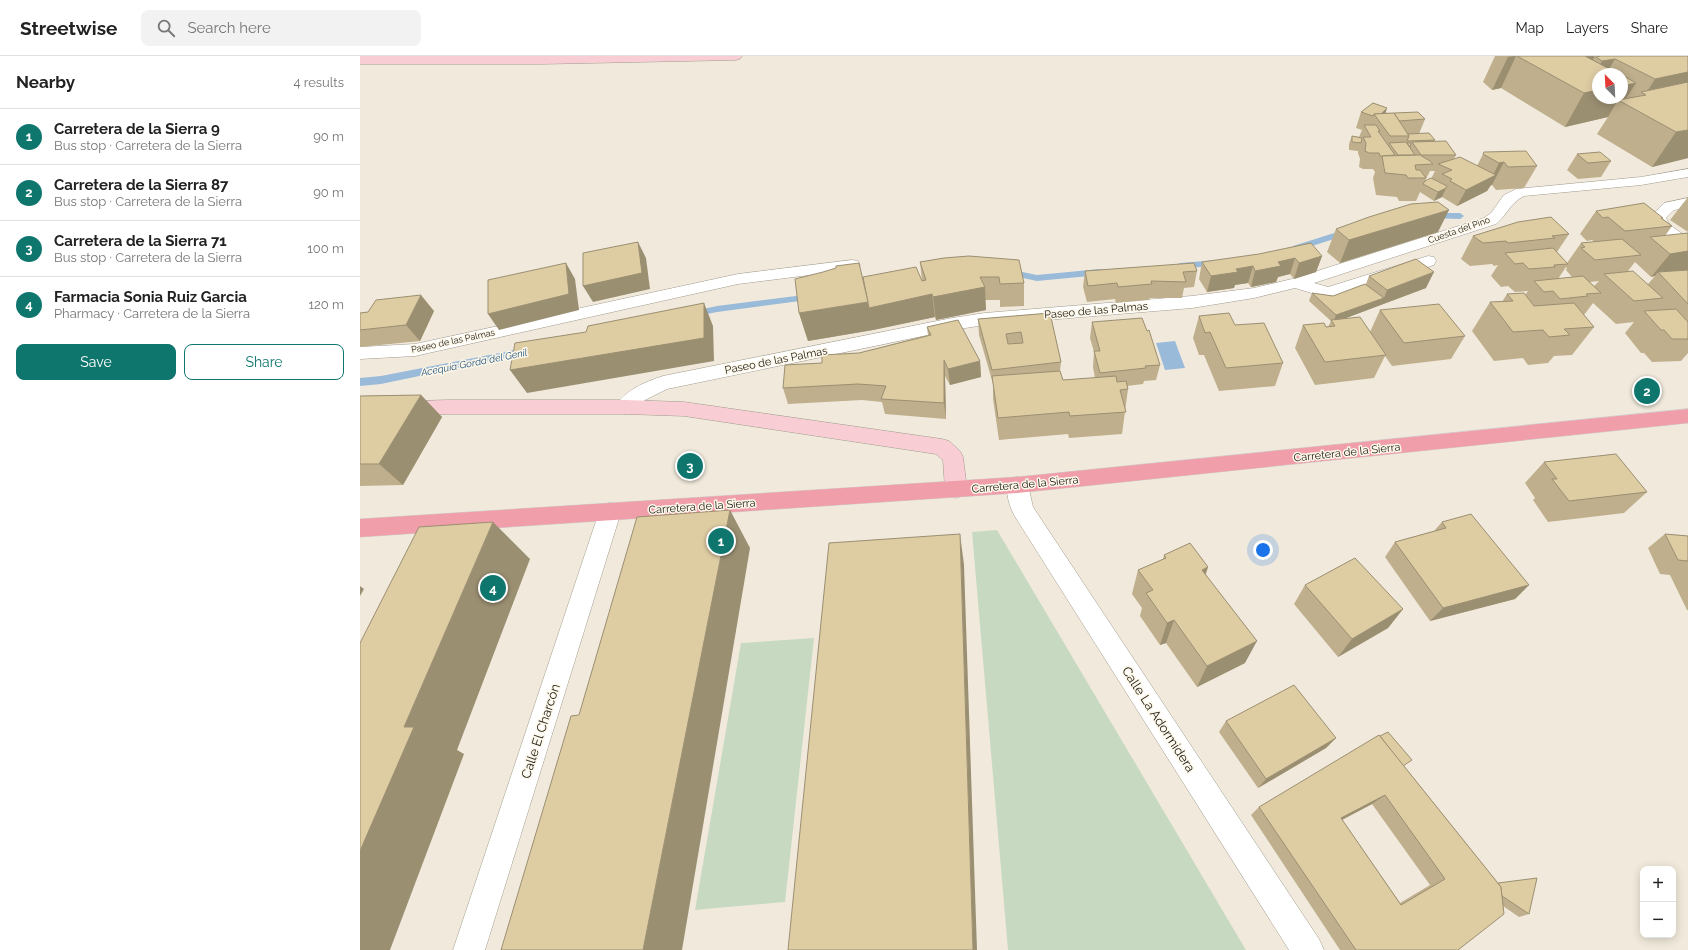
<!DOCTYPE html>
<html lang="en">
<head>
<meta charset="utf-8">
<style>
  body { margin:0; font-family:Raleway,sans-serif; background:#f2f2f2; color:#222 }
  .controls { position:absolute; right:12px; bottom:12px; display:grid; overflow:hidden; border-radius:8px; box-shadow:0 2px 10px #0003 }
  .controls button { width:36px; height:36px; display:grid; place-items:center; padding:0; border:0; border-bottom:1px solid #e0e0e0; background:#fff; color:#222; font:20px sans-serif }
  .compass { position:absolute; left:1232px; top:12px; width:36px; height:36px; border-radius:50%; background:#fff; box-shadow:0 2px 10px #0003; rotate:336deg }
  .you { position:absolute; left:903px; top:494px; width:14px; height:14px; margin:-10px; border:3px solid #fff; border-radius:50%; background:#1a73e8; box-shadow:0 0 0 6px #1a73e833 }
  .badge { display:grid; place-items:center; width:26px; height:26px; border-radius:50%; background:#0f766e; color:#fff; font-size:13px; font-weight:700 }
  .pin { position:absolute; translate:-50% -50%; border:2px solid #fff; box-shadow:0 1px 4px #0006 }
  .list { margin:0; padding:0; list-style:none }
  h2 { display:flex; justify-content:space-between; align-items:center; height:52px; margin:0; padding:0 16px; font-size:17px }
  h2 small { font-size:13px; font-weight:400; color:#767676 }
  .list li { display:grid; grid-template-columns:26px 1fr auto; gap:12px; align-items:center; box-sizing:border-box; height:56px; padding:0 16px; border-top:1px solid #e0e0e0 }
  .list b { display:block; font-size:15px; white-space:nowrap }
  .list p { margin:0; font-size:13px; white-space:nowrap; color:#767676 }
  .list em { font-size:13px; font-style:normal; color:#767676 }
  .actions { display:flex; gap:8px; padding:12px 16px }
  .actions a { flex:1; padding:9px 0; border:1px solid #0f766e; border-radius:8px; text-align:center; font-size:14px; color:#0f766e }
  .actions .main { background:#0f766e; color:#fff }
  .icon { flex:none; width:22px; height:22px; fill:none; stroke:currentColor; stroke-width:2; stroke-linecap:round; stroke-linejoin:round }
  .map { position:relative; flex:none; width:1328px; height:894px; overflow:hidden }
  header { display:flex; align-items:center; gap:24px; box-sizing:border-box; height:56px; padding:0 20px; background:#fff; border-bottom:1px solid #e0e0e0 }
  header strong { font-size:19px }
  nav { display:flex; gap:22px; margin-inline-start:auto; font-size:14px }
  .search { width:280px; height:36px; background:#f2f2f2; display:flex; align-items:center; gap:10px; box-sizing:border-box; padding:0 14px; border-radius:8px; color:#767676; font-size:15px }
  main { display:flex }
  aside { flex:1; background:#fff }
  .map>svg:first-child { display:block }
</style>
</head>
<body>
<header>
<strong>Streetwise</strong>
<div class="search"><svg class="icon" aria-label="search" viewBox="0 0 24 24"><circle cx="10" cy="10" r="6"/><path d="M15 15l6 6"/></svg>Search here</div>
<nav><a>Map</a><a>Layers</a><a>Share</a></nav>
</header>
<main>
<aside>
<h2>Nearby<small>4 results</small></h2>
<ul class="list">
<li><span class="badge">1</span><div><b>Carretera de la Sierra 9</b><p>Bus stop · Carretera de la Sierra</p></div><em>90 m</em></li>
<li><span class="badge">2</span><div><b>Carretera de la Sierra 87</b><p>Bus stop · Carretera de la Sierra</p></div><em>90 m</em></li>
<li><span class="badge">3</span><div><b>Carretera de la Sierra 71</b><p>Bus stop · Carretera de la Sierra</p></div><em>100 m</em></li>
<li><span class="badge">4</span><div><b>Farmacia Sonia Ruiz Garcia</b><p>Pharmacy · Carretera de la Sierra</p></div><em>120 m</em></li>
</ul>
<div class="actions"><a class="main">Save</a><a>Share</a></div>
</aside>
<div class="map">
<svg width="1328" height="894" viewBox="0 0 1328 894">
  <rect width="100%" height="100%" fill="#f1eadc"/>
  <!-- green -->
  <g fill="#c8d9c2">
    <polygon points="637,474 886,894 648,894 612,476"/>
    <polygon points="454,582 425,846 335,854 381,587"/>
  </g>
  <!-- water -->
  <polygon fill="#99bad9" points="815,285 825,312 805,314 796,287"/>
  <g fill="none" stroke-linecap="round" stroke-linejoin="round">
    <!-- stream -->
    <g fill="#99bad9" fill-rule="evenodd">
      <polygon points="1070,157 1100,157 1104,160 1100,163 1067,162 1066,160 1067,158"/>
      <polygon points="987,173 991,176 990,178 936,195 932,192 933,190"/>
      <polygon points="857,204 860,205 862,207 860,209 820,213 815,210 820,207"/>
      <polygon points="647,213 677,219 740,213 745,216 740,219 677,225 644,218 642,216"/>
      <polygon points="452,238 457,241 455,243 357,256 332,261 327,258 329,256 357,250"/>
      <polygon points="170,291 174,292 175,294 174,296 21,328 0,330 0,322 21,320"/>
    </g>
    <!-- street casing -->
    <g stroke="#a19b8e" stroke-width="1">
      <g id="street">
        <path d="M 1328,113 L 1328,121 L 1281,129 L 1164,140 C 1149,148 1148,158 1136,168 L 954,227 L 968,231 L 1068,200 L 1074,201 L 1076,205 L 1074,209 L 968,242 L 935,232 L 894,242 L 832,252 L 625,269 L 592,274 L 307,333 L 285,344 L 272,356 L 265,358 L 258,356 L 255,351 C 265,334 285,326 303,320 L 592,262 L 625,257 L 832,240 L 894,232 L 932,223 L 1124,162 L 1131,157 L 1144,139 L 1156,133 L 1281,121 Z"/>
        <path d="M 1328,142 L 1328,152 L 1314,154 L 1306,162 L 1310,169 L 1328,182 L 1328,195 C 1312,191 1298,175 1290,161 L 1304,147 Z"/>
        <polygon points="492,204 498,205 500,209 498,213 378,228 55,300 0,303 0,291 55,288 378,218"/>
        <path d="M 657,421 L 665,423 L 668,429 L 673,451 L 959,883 L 964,894 L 929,894 L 654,459 C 649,449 644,433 649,423 Z"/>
        <polygon points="250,447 258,450 261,456 125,894 93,894 239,456 242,450"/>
      </g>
    </g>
    <!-- secondary casing -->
    <g stroke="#a19b8e" stroke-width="1">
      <g id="secondary">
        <polygon points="0,0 382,0 380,3 376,4 182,8 0,8"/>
        <polygon points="88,344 265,344 324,346 582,383 589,385 600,395 603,401 607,433 604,439 596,442 588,439 585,433 583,404 576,398 324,360 265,358 88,358 0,361 0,347"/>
      </g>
    </g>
    <!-- primary casing -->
    <g stroke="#cfcecd" stroke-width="1">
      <polygon id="primary" points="1328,353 1328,367 657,437 0,481 0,463 657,421"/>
    </g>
    <!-- street -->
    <use href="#street" fill="#fff" fill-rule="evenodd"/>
    <!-- secondary -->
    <use href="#secondary" fill="#f8ced4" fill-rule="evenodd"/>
    <!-- primary -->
    <use href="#primary" fill="#f09ea9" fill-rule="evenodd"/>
  </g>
  <!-- wall -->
  <g fill="#bfaf8c" fill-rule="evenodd">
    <path d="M 1135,0 L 1328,0 L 1328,102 L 1292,111 L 1237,78 L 1248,61 L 1205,71 L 1141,32 L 1132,34 L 1123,26 ZM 1238,18 L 1262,18 L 1262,42 Z"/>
    <path d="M 1001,56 L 1034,57 L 1065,63 L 1059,78 L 1075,84 L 1074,86 L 1096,99 L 1094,103 L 1117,110 L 1123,98 L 1177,110 L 1164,132 L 1136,134 L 1132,129 L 1131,129 L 1127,135 L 1097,150 L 1082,141 L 1074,145 L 1060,136 L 1056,145 L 1039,145 L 1037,141 L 1016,139 L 1013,122 L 1015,116 L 1013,113 L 1003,113 L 999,111 L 1000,103 L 998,97 L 998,95 L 989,94 L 989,88 L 992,80 L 999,81 L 1002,74 L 996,72 ZM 1070,115 L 1075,115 L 1071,123 L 1065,125 Z"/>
    <polygon points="1217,98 1251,105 1241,121 1218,123 1207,114"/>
    <polygon points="1328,141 1328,176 1310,164"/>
    <path d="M 1236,155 L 1303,162 L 1302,162 L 1312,170 L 1305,180 L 1328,177 L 1328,297 L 1321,305 L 1292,306 L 1284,297 L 1281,297 L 1265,277 L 1274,266 L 1256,268 L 1233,247 L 1224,259 L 1234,271 L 1212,299 L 1194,300 L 1188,307 L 1168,309 L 1163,302 L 1134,305 L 1112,275 L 1130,246 L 1142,246 L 1147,238 L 1165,239 L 1168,235 L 1155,236 L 1148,230 L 1141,231 L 1131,220 L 1138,209 L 1134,210 L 1132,208 L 1110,210 L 1101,203 L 1113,180 L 1209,178 L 1197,196 L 1207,207 L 1221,187 L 1234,186 L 1232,184 L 1227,185 L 1220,178 ZM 1275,206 L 1291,221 L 1295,220 L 1288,228 L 1268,215 ZM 1206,211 L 1207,212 L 1206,214 L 1212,221 L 1198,223 ZM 1239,225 L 1234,230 L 1230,226 Z"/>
    <polygon points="976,173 1078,176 980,207 967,196"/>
    <polygon points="962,200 956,216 934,223 930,218 918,221 916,226 891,231 888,227 875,229 874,232 847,236 839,223 842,206"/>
    <polygon points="584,202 664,227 664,250 640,251 640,244 625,244 626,254 576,264 575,261 513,274 448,285 439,257 508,246 562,225 560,206"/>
    <polygon points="725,215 837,215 834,231 824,232 822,242 790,242 789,244 756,247 755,243 727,246 723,231"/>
    <polygon points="1009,220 1066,232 983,263 1010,276 1020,254 1105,280 1091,303 1032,310 1025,300 1014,322 955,329 935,292 943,269 968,271 971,265 949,245 952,237 973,240 1006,228"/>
    <polygon points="74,255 60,285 0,291 0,257 8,256"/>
    <polygon points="690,257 701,306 700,315 703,324 735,322 733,311 734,296 730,282 732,266 800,309 796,324 784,325 783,328 767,330 768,333 762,378 709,382 708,378 639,384 633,343 633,328 619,279 618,263"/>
    <polygon points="839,260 875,269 923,307 915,330 859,335 844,299 839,299 833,282"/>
    <polygon points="567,271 620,305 621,321 590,329 585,320 586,363 525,358 522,346 502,344 428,348 423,332 499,297 568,279"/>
    <polygon points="61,339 82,361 43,429 0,430 0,340"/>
    <polygon points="1184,406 1287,436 1264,457 1188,466 1173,444 1175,442 1165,427"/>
    <polygon points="1082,466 1169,529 1155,543 1070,565 1025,501 1035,486 1074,475"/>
    <polygon points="1305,478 1328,480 1328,554 1327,554 1310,519 1300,518 1288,492"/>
    <polygon points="804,499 848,511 846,518 885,607 837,631 806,587 800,589 780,560 782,552 772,538 778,514 803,503"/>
    <polygon points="945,529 1043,553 1028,572 978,601 934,548"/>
    <polygon points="866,665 976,682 966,692 898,732 859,676"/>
    <path d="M 1044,710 L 1138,827 L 1169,858 L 1159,861 L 1143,850 L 1098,894 L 980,894 L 891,759 L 899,751 ZM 1012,748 L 1070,829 L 1040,847 L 982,764 Z"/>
  </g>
  <!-- shaded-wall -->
  <g fill="#9b8f72">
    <polygon points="1154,0 1156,0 1141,32 1132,34 1148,1"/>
    <polygon points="1219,0 1235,0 1220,27"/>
    <polygon points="1255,3 1246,18 1238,34 1238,42 1262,42 1262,30 1276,27 1263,47 1258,44 1248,61 1205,71 1224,37 1228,36 1224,37 1242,5"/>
    <polygon points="1328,16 1328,44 1285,39 1295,23"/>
    <polygon points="1027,52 1025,59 1017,62"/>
    <polygon points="1328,74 1328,102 1292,111 1316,76"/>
    <polygon points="1144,106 1132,129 1131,129 1127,135 1097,150 1106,134 1132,121 1139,107"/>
    <polygon points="1086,132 1082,141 1074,145 1078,136"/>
    <polygon points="1089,154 1078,176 980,207 989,184"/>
    <polygon points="278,186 286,202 290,233 233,246 223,230"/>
    <polygon points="1328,195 1328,215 1298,216 1295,220 1291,221 1310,198"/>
    <polygon points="962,200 956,216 934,223 939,207"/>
    <polygon points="935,202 930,218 918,221 916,226 891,231 895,215 918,206"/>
    <polygon points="206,207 215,223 219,254 139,274 128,258"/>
    <polygon points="893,210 888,227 875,229 874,232 847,236 851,220 876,213"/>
    <polygon points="1074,216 1066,232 973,267 976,259 1024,242 1027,234"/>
    <polygon points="625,231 626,254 576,264 573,241"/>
    <polygon points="572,238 575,261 513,274 448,285 439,257 508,246 509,252"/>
    <polygon points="61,239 74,255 60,285 46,269"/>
    <polygon points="344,247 353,270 354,305 167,337 150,314"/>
    <polygon points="584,304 585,320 586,363 584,347"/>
    <polygon points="620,305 621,321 590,329 588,313"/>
    <polygon points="61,339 82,361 43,429 19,408"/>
    <polygon points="370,454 390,492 322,894 283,894"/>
    <polygon points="133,466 170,503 97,694 104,698 30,894 0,894 0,795 44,671"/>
    <polygon points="600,478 604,509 617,894 613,894"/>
    <polygon points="848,511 839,535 842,514"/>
    <polygon points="1169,529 1155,543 1070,565 1083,552"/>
    <polygon points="0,530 4,533 0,540"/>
    <polygon points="1043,553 1028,572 978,601 992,583"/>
    <polygon points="814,564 806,587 800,589 807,567"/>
    <polygon points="897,585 885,607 837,631 847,610"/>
    <polygon points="976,682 966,692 898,732 906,723"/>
    <polygon points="1025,739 1012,748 970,770 981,762"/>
  </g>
  <!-- building -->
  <g fill="#decca3" stroke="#9b8f72" fill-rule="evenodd">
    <polygon points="1157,0 1225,0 1259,18 1238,18 1238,34 1224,37"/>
    <polygon points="1239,0 1328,0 1328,16 1295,23 1255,3 1242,5 1236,1 1240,0"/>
    <polygon points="1262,19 1276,27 1262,30"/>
    <polygon points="1328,26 1328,74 1316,76 1258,44 1286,39 1281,36"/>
    <polygon points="1013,47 1027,52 1021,58 1014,58 1013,60 1001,56"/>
    <polygon points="1058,56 1065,63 1039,65 1034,57"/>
    <polygon points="1034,57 1049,80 1030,80 1014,58"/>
    <polygon points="1004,69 1016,69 1020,75 1018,75 1035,99 1022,100 1021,101 1019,97 1009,97 1005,95 1006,87 1003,81 1011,81"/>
    <polygon points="1069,77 1075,84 1047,85 1049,80 1048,78"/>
    <polygon points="992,80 1002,82 1001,87 992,86"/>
    <polygon points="1086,85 1096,99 1061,99 1052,86"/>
    <polygon points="1046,86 1055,99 1038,99 1029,87"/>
    <polygon points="1047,87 1051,87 1050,91"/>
    <polygon points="1166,95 1177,110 1148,111 1144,106 1139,107 1123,98 1124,96"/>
    <polygon points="1240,96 1251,105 1228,107 1217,98"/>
    <polygon points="1060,99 1070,105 1073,108 1055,109 1056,114 1060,114 1066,122 1048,122 1046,119 1025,117 1022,100"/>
    <polygon points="1100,101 1136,119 1106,134 1090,125 1092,123 1082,118 1092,114 1078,108"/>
    <polygon points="1071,122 1087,130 1086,132 1078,136 1063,128 1065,125"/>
    <polygon points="1078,146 1089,154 989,184 976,173 1009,161 1051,148"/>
    <polygon points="1284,147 1303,162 1301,162 1312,170 1265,175 1248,161 1243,162 1236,155"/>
    <polygon points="1191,161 1209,178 1192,180 1195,182 1148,187 1146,185 1123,187 1113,180 1158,166"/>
    <polygon points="1328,177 1328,195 1310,198 1290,181"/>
    <polygon points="1262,183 1281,199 1235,204 1221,192 1225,191 1221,187"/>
    <polygon points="278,186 282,217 223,230 223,197"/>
    <polygon points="951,187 962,200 939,207 935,202 918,206 921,210 895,215 893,210 876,213 878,216 851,220 842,206 899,198"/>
    <polygon points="1193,192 1208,208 1194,209 1195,211 1169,213 1163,207 1155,208 1145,197"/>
    <polygon points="609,200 659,204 664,227 640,228 639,221 620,221 625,231 573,241 572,238 509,252 503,221 556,211 562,225 566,224 560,206 584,202"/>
    <polygon points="1056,203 1074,216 1027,234 1009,220"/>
    <polygon points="206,207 209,238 128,258 128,224"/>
    <polygon points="499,207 508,246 439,257 435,223 463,216 476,212 476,210"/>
    <polygon points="834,207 837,215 823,216 826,226 791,225 792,228 758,231 757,227 728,230 725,215"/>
    <polygon points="1328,214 1328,248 1298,216"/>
    <polygon points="1273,215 1303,242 1274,245 1244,218"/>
    <polygon points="1223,220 1241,237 1226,238 1228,240 1200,243 1193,235 1184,236 1174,225"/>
    <polygon points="1005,228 1024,242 976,259 952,237 973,240"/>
    <polygon points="1164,237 1174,250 1214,247 1234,271 1204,273 1210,279 1189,281 1183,274 1153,276 1130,246 1153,245 1147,238"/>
    <polygon points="61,239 46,269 0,274 0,257 8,256 16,244"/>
    <polygon points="344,247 344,282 150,314 155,287 226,276 228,270"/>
    <polygon points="1079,248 1105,280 1044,287 1020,254"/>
    <polygon points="1316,253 1328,266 1328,283 1312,283 1304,274 1301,274 1284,255"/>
    <path d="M 690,257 L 701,306 L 632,314 L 618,263 ZM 661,276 L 663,287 L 648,288 L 646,278 Z"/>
    <polygon points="869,257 875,269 904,267 923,307 866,312 850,276 845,277 839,260"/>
    <polygon points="1000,261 1026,299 965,306 943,269 964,267 966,271 975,270 971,264"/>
    <polygon points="782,262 787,275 789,274 800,309 785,310 786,312 740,317 734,295 740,295 732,266"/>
    <polygon points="598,264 620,305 588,313 584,304 584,347 521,343 526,330 498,328 423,332 425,309 462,307 462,299 499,297 571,279 567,271"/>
    <polygon points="700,315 703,324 756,320 757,326 766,325 768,333 760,334 766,356 710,360 709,356 638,362 632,320"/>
    <polygon points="61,339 19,408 0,408 0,340"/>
    <polygon points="1256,398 1287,436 1209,445 1192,423 1197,423 1184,406"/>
    <polygon points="370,454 283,894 141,894 211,660 219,659 277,461"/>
    <polygon points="1111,458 1169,529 1083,552 1035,486 1086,472 1082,466"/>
    <polygon points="133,466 44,671 54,671 0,795 0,587 59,471"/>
    <polygon points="600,478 613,894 428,894 469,487"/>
    <polygon points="1305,478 1328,480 1328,505 1318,504"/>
    <polygon points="830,487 848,511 842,514 897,585 847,610 814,564 807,567 786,537 793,534 778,514 806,502 804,499"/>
    <polygon points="995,502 1043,553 992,583 945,529"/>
    <polygon points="934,629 976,682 906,723 866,665"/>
    <polygon points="1028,676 1052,704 1043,710 1020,680"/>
    <path d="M 1019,679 L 1141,831 L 1144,858 L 1098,894 L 996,894 L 899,751 ZM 1025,739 L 1085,823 L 1041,849 L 981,762 Z"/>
    <polygon points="1177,822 1169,858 1142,840 1141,831 1138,827"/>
  </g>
  <g text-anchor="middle" stroke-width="3" stroke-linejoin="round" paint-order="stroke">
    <!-- far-street labels -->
    <g font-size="9" fill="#23201b" stroke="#fef8ea">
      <text transform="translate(1099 174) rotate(-19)" y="3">Cuesta del Pino</text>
      <text transform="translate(93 285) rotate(-12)" y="3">Paseo de las Palmas</text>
    </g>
    <!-- far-water labels -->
    <g font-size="10" font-style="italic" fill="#1f527b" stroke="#fef8ea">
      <text transform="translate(114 306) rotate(-11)" y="4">Acequia Gorda del Genil</text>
    </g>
    <!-- street labels -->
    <g font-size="11" fill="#23201b" stroke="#fef8ea">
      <text transform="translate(736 254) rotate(-5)" y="4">Paseo de las Palmas</text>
      <text transform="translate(416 304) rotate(-11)" y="4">Paseo de las Palmas</text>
      <text transform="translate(987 396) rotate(-6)" y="4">Carretera de la Sierra</text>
      <text transform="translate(665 428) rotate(-5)" y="4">Carretera de la Sierra</text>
      <text transform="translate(342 450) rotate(-4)" y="4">Carretera de la Sierra</text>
    </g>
    <!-- near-street labels -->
    <g font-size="13" fill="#23201b" stroke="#fef8ea">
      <text transform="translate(799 663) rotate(57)" y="5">Calle La Adormidera</text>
      <text transform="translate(180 675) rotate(-72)" y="5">Calle El Charcón</text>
    </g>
  </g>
</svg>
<div class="controls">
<button>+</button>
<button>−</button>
</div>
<svg class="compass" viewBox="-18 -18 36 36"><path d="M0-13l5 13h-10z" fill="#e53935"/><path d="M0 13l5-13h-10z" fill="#767676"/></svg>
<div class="you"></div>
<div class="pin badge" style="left:361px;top:485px">1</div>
<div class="pin badge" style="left:1287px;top:335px">2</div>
<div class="pin badge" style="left:330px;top:410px">3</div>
<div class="pin badge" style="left:133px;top:532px">4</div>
</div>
</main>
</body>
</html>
